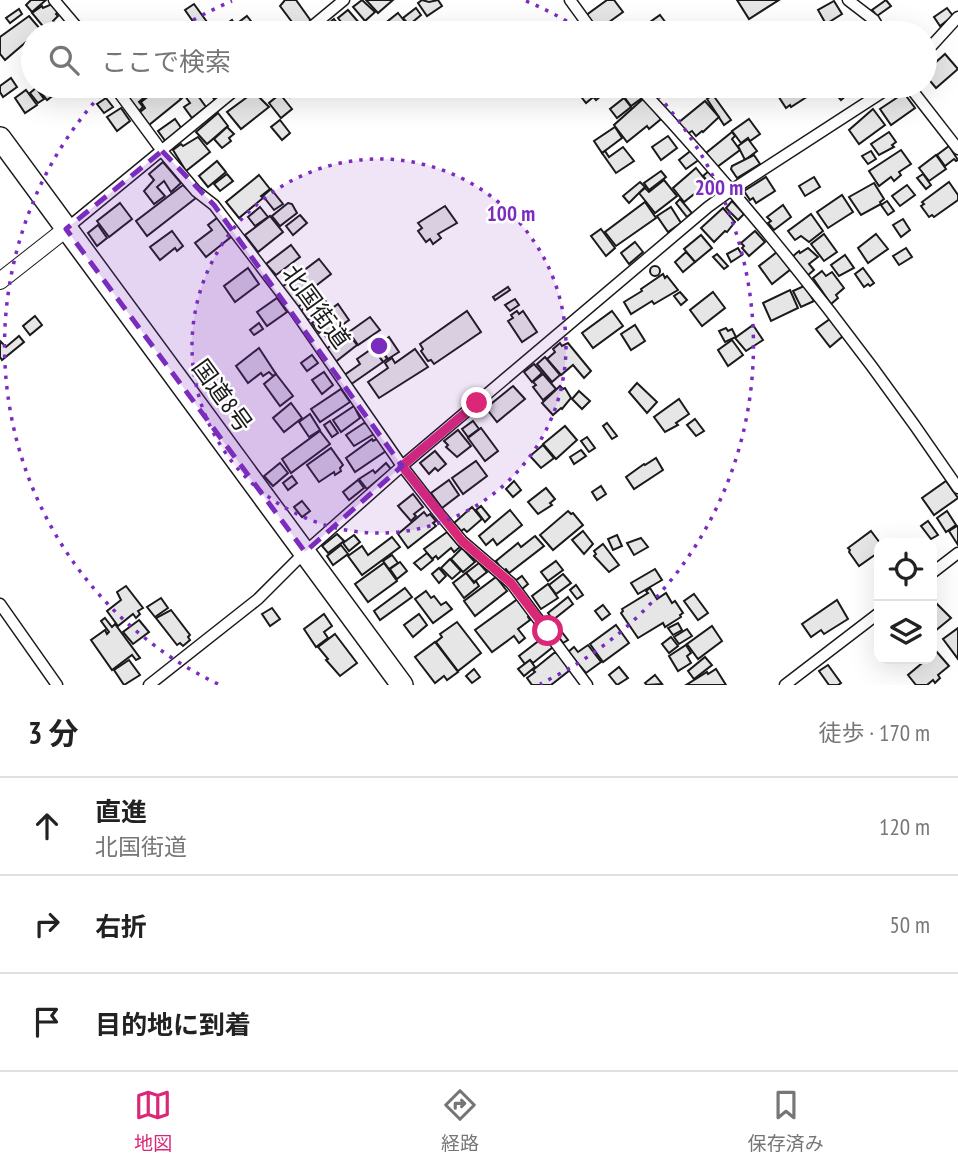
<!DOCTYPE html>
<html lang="ja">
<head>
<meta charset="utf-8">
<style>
  body { margin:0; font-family:"PT Sans Narrow","Noto Sans JP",sans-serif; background:#f2f2f2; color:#222 }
  .controls { position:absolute; right:21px; bottom:21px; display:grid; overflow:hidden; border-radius:14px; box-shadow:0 7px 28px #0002 }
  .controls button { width:63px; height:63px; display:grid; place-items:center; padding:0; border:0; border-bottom:2px solid #e0e0e0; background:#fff; color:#222; font:35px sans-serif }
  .stop { position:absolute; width:21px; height:21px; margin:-16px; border:5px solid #db2777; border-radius:50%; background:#fff }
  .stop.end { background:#db2777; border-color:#fff; box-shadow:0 2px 7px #0008 }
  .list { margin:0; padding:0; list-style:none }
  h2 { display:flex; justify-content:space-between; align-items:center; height:91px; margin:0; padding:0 28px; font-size:30px }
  h2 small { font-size:23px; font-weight:400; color:#767676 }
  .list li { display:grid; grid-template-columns:46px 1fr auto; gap:21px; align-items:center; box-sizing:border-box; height:98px; padding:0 28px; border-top:2px solid #e0e0e0 }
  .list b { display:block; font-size:26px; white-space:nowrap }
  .list p { margin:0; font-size:23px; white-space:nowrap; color:#767676 }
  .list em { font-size:23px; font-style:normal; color:#767676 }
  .icon { flex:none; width:38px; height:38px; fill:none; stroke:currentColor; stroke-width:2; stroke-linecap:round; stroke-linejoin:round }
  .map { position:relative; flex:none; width:958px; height:685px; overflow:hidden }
  .search { position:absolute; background:#fff; box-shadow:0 7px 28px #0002; left:21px; right:21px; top:21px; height:77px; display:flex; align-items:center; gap:18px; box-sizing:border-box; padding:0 24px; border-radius:38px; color:#767676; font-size:26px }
  .sheet { height:385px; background:#fff }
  nav { display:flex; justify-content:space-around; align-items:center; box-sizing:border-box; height:98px; border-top:2px solid #e0e0e0; background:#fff; font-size:19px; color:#767676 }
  nav a { display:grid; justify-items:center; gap:4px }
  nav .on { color:#db2777 }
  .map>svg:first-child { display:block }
</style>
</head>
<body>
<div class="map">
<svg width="958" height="685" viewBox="0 0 958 685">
  <rect width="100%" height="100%" fill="#fff"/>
  <!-- building -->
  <g fill="#e6e6e6" stroke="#1a1a1a" stroke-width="2">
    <polygon points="31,0 46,0 32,12 26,5"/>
    <polygon points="285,0 296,0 311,21 298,30 280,6"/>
    <polygon points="362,0 375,12 365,21 353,7"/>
    <polygon points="366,0 393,0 378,13"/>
    <polygon points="422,0 429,2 438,0 442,6 427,16 418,3"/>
    <polygon points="607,0 614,0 623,12 598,30 585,16"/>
    <polygon points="737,0 779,0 749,19"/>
    <polygon points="886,0 891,6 877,16 872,10"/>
    <polygon points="834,1 842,14 826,24 818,10"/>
    <polygon points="52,4 58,12 56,14 58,16 53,21 55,23 46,30 32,13 42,6 43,8"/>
    <polygon points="194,4 215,33 201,33 185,10"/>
    <polygon points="416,8 421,15 409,25 403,18"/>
    <polygon points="947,8 953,16 940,26 934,17"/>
    <polygon points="19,9 22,14 10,23 6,18"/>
    <polygon points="348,10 367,32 365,33 350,33 338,18"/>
    <polygon points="398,13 406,23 394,33 390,33 383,25"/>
    <polygon points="660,15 672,31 669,33 648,33 643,27"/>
    <polygon points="29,16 41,30 33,33 33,36 5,60 0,54 0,37"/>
    <polygon points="247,16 258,30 253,33 232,33 226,24 232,20 235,25"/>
    <polygon points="334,19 345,33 317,33"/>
    <polygon points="65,21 72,30 67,33 57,33 54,28"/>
    <polygon points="774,23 781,33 760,33"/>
    <polygon points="945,54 958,69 936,88 925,75 925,72"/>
    <polygon points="11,78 17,87 3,97 0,92 0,86"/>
    <polygon points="36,86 66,86 47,100"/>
    <polygon points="162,86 167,86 170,89 172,88 181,99 149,125 140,112 145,108 141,102"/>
    <polygon points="216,86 223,93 214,99 209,91"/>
    <polygon points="281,86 304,86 290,97"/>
    <polygon points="584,86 613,86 596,100"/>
    <polygon points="633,86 642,98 631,106 622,94"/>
    <polygon points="693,86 711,86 713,89 703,96"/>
    <polygon points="776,86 813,86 816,91 791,107 790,105 786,108 773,88"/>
    <polygon points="841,86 848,94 841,100 834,92"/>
    <polygon points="869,86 881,86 864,96 860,91"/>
    <polygon points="36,88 44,99 38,103 30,93"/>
    <polygon points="140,88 146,96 139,102 143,107 139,111 128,97"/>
    <polygon points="188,88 191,91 193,89 206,107 192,118 184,107 190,103 185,96 182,98 179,95"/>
    <polygon points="585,89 592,98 586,103 579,94"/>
    <polygon points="26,90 37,105 25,113 15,98"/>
    <polygon points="254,92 269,107 241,129 227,112"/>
    <polygon points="904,93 915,108 891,125 880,109"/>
    <polygon points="280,94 292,109 281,118 269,103"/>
    <polygon points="713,95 731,120 724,125 707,99"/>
    <polygon points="106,98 113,107 104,113 97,104"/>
    <polygon points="624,98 631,107 617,118 610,109"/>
    <polygon points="644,98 661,119 649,129 647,126 627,142 614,125"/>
    <polygon points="705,101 719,117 703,132 702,131 696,136 692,131 687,134 678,123"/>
    <polygon points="121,108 130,121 117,131 107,117"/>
    <polygon points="873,109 885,125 859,144 849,130"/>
    <polygon points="218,113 228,126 207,144 196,132"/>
    <polygon points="175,119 182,129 166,142 158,131"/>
    <polygon points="749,119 760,134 750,141 748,138 741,143 732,131"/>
    <polygon points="280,120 290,133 282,140 271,127"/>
    <polygon points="227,127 234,134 229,138 231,141 222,148 214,139"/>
    <polygon points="615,127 622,138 602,153 594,141"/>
    <polygon points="732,132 735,136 732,139 740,150 717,167 706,153"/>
    <polygon points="889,132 896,142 892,145 894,147 879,155 871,144"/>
    <polygon points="668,136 677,148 661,160 652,147"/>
    <polygon points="198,137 210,152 186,171 173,150 181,144 183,146"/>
    <polygon points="748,139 757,151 745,160 738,146"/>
    <polygon points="949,146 958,160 956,161 954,159 945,166 937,155"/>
    <polygon points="623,147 634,161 616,173 602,153 605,151 609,157"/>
    <polygon points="693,149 700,159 686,169 679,160"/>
    <polygon points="901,150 911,164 899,172 901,175 894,181 891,177 879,186 869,171"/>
    <polygon points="871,151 876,159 868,164 862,156"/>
    <polygon points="754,155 760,164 737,178 731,169 732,166"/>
    <polygon points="936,155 946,169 929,181 919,168"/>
    <polygon points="217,161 226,172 208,187 199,176"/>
    <polygon points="163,162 181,183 171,192 164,181 157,187 165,196 154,204 144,191 154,180 149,174"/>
    <polygon points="696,168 708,183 684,202 673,188"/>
    <polygon points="710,170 718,180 711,185 703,176"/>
    <polygon points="661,171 666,177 649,190 644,183"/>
    <polygon points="227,174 233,181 220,191 214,184"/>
    <polygon points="923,174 931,185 926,189 917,178"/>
    <polygon points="259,175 270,189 261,196 263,198 239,218 226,202"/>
    <polygon points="766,177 775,191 756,203 753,198 750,200 744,191"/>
    <polygon points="814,177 820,187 805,196 799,186"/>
    <polygon points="664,180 677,196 655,213 639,193 645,188 649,192"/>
    <polygon points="640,182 645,187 629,203 623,196"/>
    <polygon points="949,182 958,195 958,200 934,217 932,215 929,217 921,206 924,204 922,202"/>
    <polygon points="874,183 884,199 880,202 881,204 861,215 849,197"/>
    <polygon points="183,185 196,198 147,236 136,221"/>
    <polygon points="907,185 915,195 900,206 892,196"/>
    <polygon points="271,189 283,204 274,210 263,196"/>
    <polygon points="842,195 853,212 828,228 817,212"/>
    <polygon points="680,199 692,213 687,217 676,203"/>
    <polygon points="732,201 744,214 738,220 726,208"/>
    <polygon points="887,201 894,211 888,215 881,205"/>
    <polygon points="645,202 656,218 616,246 605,232"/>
    <polygon points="120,203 132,219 109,237 97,221"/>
    <polygon points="288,203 292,204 297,213 280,226 272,216"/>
    <polygon points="783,205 791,217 774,230 768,223 771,221 767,217"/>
    <polygon points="445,206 457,223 438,234 441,238 433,244 430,239 426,242 418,231 422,228 418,223"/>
    <polygon points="260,207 268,217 255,226 248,217"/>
    <polygon points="671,207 681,223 668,232 657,216"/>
    <polygon points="723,208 735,222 727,232 725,231 714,242 701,228"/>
    <polygon points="811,214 823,231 809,242 801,236 795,240 788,231"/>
    <polygon points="300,215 307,223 293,235 286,226"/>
    <polygon points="270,216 283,232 258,252 245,235"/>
    <polygon points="217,218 231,237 206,257 195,243 212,230 208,225"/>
    <polygon points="903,219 910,230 901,237 893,225"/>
    <polygon points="98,225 107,238 97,246 88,233"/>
    <polygon points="601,229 615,248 606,256 591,236"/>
    <polygon points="172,231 183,246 177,251 175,248 160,260 150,247"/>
    <polygon points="755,231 765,242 749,256 742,248 744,246 741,243"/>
    <polygon points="824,234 837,252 824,261 811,244"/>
    <polygon points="876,234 888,249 868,263 858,248"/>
    <polygon points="701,235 712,248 695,262 684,249"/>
    <polygon points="635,242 643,252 629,264 621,253"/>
    <polygon points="291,245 300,257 276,275 266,264"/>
    <polygon points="738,248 742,255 731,262 727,254"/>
    <polygon points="808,248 818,257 809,264 814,270 807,276 792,257 799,251 800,253"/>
    <polygon points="906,248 912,257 899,265 893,256"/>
    <polygon points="686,252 695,262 683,272 675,262"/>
    <polygon points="777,252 791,269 772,284 759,266"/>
    <polygon points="717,254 728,266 724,269 713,257"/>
    <polygon points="845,255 854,268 839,276 831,265"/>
    <polygon points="319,259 331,274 304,295 307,300 298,307 282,287"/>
    <circle cx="655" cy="271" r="5"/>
    <polygon points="248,268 259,284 235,302 224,286"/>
    <polygon points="863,268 874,283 870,286 868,284 864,287 855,274"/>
    <polygon points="822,271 826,276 832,272 844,288 836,295 838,298 831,304 813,278"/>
    <polygon points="663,274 665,278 667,276 678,290 654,304 652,301 631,314 624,302 642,291 641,289"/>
    <polygon points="804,286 814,301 801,307 793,291"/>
    <polygon points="508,287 510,290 495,300 493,297"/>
    <polygon points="790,290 798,308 771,321 763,303"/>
    <polygon points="680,292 687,300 681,305 674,296"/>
    <polygon points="713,292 725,308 702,326 690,310"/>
    <polygon points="321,295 328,304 308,320 301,311"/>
    <polygon points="277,298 287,312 267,326 257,312"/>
    <polygon points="515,299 519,305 510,311 505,305"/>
    <polygon points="338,304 349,320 326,337 321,331 319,333 312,323"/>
    <polygon points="467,311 481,332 434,364 431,360 428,361 421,351 423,349 420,344"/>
    <polygon points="517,311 519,314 523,311 537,332 522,342 508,321 513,318 511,315"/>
    <polygon points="612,311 623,326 593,348 582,333"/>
    <polygon points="35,316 42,325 30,335 23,326"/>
    <polygon points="370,317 380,330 358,345 349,332"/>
    <polygon points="830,319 843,336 830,347 816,329"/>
    <polygon points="259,323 263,329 254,335 250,330"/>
    <polygon points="635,325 645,341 631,350 621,334"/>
    <polygon points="753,325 763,340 746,351 735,338"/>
    <polygon points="726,328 728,331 732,329 736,337 725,342 719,331"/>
    <polygon points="348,333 357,345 334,363 325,350"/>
    <polygon points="19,336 24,342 2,360 0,357 0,341 6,347"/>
    <polygon points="389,337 399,352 388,359 378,345"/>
    <polygon points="732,340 743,355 728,366 718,350"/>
    <polygon points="560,343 562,346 568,343 591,371 584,378 573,365 561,375 547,359 555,352 553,349"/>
    <polygon points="378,345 387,359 383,362 374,348"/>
    <polygon points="259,348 276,374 273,376 269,372 263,376 261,373 248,383 236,366"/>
    <polygon points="373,348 383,362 350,385 343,376 360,364 357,359"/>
    <polygon points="415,349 428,367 379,398 368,382 388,368 385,363 392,358 395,363"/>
    <polygon points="312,355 318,363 307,371 301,363"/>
    <polygon points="545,357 560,375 552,382 537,364"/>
    <polygon points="534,364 542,373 532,382 524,372"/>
    <polygon points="324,372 333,385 322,394 312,380"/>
    <polygon points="276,374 293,396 280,406 264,384"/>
    <polygon points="543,374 556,389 543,400 533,387 536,385 533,382"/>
    <polygon points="637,383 657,402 647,413 629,392"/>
    <polygon points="513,386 525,399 497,422 486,408"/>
    <polygon points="560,386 563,389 565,388 571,398 562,409 561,408 553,415 542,403"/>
    <polygon points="341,389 350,402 320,422 311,409"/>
    <polygon points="579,391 590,401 582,409 572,399"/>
    <polygon points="679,399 689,414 676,423 678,425 665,432 654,417"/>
    <polygon points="291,403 302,418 284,432 273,418"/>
    <polygon points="354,406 360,418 341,432 333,420"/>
    <polygon points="310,414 320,430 309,437 299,422"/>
    <polygon points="695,419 704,431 696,436 687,425"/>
    <polygon points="330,421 338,433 332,437 324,425"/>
    <polygon points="473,421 479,429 468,437 462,429"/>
    <polygon points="364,423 367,424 374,434 354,446 346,435"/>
    <polygon points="607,423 617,436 612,439 603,426"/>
    <polygon points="565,426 577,440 556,459 543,444"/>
    <polygon points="481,428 498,451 485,461 468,438"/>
    <polygon points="458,430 471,446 457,457 446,447 448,445 444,441"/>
    <polygon points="320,431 330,444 291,473 282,459"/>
    <polygon points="587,437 595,448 589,452 581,441"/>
    <polygon points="372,439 373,441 377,439 386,451 355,472 346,458"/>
    <polygon points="543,445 554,458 541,468 530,456"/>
    <polygon points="331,448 343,465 340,468 341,471 335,475 334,472 319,482 307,465"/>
    <polygon points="581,450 586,456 574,464 570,457"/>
    <polygon points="435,451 446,464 438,471 435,468 429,474 420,463"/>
    <polygon points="656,458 663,470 634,489 626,477 644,464 645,465"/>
    <polygon points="476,461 487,476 463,494 452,478"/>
    <polygon points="280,463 288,473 273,486 264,476"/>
    <polygon points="386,463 391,469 367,489 359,479 373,470 375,473"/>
    <polygon points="292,476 297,483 288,490 283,483"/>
    <polygon points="358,480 364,488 349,500 343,492"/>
    <polygon points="449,480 459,495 442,508 431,493"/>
    <polygon points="514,481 521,490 513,497 506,489"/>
    <polygon points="946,481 958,498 934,515 922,498"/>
    <polygon points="601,486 606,494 597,500 592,492"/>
    <polygon points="546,488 555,499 550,503 552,505 538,514 528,502"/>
    <polygon points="413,494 423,507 414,514 416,516 411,521 398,506"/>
    <polygon points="302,501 310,511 302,517 294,507"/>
    <polygon points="481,506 490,517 485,522 476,510"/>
    <polygon points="472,507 482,519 467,532 464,529 461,531 454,523"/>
    <polygon points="510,510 522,525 497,545 493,539 486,545 479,536"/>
    <polygon points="568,511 571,514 573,513 583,525 553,550 540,535"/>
    <polygon points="947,511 956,525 946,532 937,518"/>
    <polygon points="424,512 427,516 430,514 436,521 433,523 436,526 408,548 398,534"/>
    <polygon points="928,521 938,535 931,539 921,526"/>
    <polygon points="957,526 958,527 958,545 949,531"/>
    <polygon points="583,531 593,544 584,554 572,540"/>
    <polygon points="871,531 880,543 879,552 859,566 849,552 850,550 848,548"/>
    <polygon points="447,532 460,547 454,552 451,548 438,559 436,556 432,559 424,549"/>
    <polygon points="337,534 344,541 328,553 322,546"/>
    <polygon points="354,535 360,542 349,551 343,543"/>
    <polygon points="617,535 622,546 613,550 608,539"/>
    <polygon points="535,536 544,546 509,573 506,569 503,571 496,561 518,543 521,547"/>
    <polygon points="392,537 400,547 362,575 348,556 362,546 368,555"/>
    <polygon points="641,538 648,547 634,555 627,543"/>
    <polygon points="603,544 619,565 609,572 594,556 596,554 594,551"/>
    <polygon points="341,545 348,554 333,565 327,556"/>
    <polygon points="462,548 475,562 463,572 451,559"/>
    <polygon points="427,553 433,560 421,570 414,563"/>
    <polygon points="392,555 398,563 389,569 383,561"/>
    <polygon points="450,559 461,571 452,579 441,568"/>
    <polygon points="556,561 563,570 548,581 541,572"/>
    <polygon points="400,562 407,571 397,579 390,569"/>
    <polygon points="384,563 397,581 368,602 355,584"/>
    <polygon points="479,563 487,572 474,582 466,573"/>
    <polygon points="439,568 446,576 439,583 432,574"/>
    <polygon points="655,569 662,580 638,594 631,583"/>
    <polygon points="466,573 474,583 476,581 479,586 464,598 453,583"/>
    <polygon points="563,574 571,583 556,594 549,585"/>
    <polygon points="522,576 528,584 522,589 515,581"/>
    <polygon points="496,577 507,591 475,616 464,601"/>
    <polygon points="548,584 558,598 541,609 532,596"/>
    <polygon points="576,585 583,595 577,599 570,590"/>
    <polygon points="126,586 143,608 138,611 140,614 136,618 133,614 118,626 107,611 121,600 117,592"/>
    <polygon points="405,588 412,597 380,620 374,611"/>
    <polygon points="650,588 657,599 666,593 672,603 675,601 683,613 680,615 681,617 665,627 663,623 638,638 621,613 623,611 622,609 648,593 646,591"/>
    <polygon points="426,591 431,598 434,596 441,605 446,602 452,609 433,623 415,599"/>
    <polygon points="694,594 708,613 698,620 684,601"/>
    <polygon points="568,597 573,604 553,620 548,613"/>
    <polygon points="161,598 168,608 155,617 147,607"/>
    <polygon points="519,598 531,614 528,617 530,620 518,629 525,638 519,643 514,636 492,652 475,630"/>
    <polygon points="837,600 848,619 824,634 821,630 811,637 802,624"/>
    <polygon points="933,600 951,618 935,631 932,627"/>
    <polygon points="603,605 610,614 602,620 595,611"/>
    <polygon points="272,608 280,619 270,626 262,614"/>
    <polygon points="171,610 190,635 188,637 190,640 183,646 180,643 177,645 156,618"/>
    <polygon points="324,614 332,626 324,632 328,638 316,647 304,629"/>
    <polygon points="419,614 427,625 413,637 404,625"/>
    <polygon points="105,618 112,627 115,624 140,658 136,660 132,655 112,670 91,640 105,630 107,634 109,632 101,621"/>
    <polygon points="139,620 149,632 133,644 123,632"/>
    <polygon points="457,622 481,653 458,671 436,642 442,637 440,634"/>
    <polygon points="678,623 682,630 673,635 668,628"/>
    <polygon points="616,625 629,643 603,662 590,644"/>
    <polygon points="712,626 722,641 698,659 687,644"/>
    <polygon points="558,627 568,640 563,643 554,630"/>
    <polygon points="958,628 958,659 943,639"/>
    <polygon points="687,629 692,636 679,644 674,637"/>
    <polygon points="335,634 357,663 340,676 326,660 328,659 318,647"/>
    <polygon points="545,636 553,647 533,663 530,660 525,664 519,656"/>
    <polygon points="671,637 678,646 669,653 662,644"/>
    <polygon points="435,642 458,672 447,680 444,676 435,683 415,657"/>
    <polygon points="588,645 601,662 586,673 568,652 574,647 578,652"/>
    <polygon points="686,645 691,653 687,656 691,663 678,671 669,656"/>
    <polygon points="936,651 949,666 938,675 940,678 935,683 933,680 927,685 916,685 908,675 927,659 932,659 932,655"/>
    <polygon points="554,653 557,653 570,670 551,685 532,685 527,678 535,672 533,670"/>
    <polygon points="705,657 712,665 694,679 688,671"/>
    <polygon points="129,660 140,675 124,685 114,670"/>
    <polygon points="530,660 535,667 524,676 518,669"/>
    <polygon points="828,665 841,683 838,685 829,685 819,671"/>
    <polygon points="619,667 628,678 617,685 609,675"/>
    <polygon points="474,669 480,677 472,683 466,676"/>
    <polygon points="716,669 726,685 686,685 707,672 708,674"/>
    <polygon points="655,675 662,684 647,685 645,683"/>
  </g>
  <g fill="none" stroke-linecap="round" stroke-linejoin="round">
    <!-- street casing -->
    <g stroke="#1a1a1a" stroke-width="13">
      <g id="street">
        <polyline points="54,0 82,33"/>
        <polyline points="570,0 594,33"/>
        <polyline points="848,0 874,20 882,33"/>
        <polyline points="304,33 344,0"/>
        <polyline points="925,53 958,17"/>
        <polyline points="114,86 162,151 196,191 214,205 294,310 402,466 437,511 462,541 511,583 587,685"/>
        <path d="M 638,86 C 755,211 862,346 958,488"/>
        <polyline points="909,86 958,149"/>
        <polyline points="66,229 240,86"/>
        <polyline points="932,573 958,553"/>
        <polyline points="0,604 57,685"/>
        <polyline points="149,685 258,599 305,552 402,466 708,207 730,191 892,86"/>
        <polyline points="785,685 879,613"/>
      </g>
    </g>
    <!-- secondary casing -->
    <g stroke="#1a1a1a" stroke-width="18">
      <polyline id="secondary" points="0,281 66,229"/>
    </g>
    <!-- highway casing -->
    <g stroke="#1a1a1a" stroke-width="24">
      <polyline id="highway" points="0,138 402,685"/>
    </g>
    <!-- street -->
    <use href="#street" stroke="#fff" stroke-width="10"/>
    <!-- secondary -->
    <use href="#secondary" stroke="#fff" stroke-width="16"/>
    <!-- highway -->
    <use href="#highway" stroke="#fff" stroke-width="21"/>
  </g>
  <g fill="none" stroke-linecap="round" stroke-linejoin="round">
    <!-- route -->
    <polyline stroke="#db2777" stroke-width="9" points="477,403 402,466 462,541 511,583 548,631"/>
  </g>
  <!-- marked area -->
  <path fill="#7b2cbf" fill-opacity="0.2" stroke="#7b2cbf" stroke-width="5" stroke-dasharray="14 9" stroke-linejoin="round" d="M 162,151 L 214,205 L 402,466 L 305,552 L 66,229 Z"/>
  <!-- distance rings -->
  <circle cx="379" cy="346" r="187" fill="#7b2cbf" fill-opacity=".12"/>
  <g fill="none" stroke="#7b2cbf" stroke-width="3.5" stroke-dasharray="3.5 7">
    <circle cx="379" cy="346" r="187"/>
    <path d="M218 684A375 375 0 0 1 107 88M175 31A375 375 0 0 1 232 1M526 1A375 375 0 0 1 583 31M651 88A375 375 0 0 1 540 684"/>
  </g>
  <g text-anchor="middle" stroke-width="5" stroke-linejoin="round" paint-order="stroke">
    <!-- street labels -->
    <g font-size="24" fill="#1a1a1a" stroke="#fff">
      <text transform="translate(316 307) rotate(54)" y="8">北国街道</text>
      <text transform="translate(222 396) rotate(54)" y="8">国道8号</text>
    </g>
  </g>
  <circle cx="379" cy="346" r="10" fill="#7b2cbf" stroke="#fff" stroke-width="3.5"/>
  <g font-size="21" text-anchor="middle" font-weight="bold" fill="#7b2cbf" stroke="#fff" stroke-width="5" stroke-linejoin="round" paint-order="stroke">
    <text x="719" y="195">200 m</text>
    <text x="511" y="221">100 m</text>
  </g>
</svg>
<div class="controls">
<button><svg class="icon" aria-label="locate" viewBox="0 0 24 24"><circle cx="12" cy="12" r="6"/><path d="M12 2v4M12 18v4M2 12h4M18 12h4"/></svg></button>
<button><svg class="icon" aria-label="layers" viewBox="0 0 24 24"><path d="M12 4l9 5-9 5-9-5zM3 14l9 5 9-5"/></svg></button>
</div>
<div class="stop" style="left:548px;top:631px"></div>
<div class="stop end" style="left:477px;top:403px"></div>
<div class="search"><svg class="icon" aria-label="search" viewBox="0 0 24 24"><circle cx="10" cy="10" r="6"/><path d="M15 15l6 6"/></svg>ここで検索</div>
</div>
<section class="sheet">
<h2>3 分<small>徒歩 · 170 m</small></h2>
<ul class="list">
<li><svg class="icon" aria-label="ahead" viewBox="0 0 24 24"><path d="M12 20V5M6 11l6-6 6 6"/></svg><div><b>直進</b><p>北国街道</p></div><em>120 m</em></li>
<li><svg class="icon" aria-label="right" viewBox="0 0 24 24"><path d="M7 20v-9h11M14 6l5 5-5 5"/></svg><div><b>右折</b></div><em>50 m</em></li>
<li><svg class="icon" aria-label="arrive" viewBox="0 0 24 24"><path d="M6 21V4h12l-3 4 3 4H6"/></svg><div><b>目的地に到着</b></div></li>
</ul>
</section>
<nav>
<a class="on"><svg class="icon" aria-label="map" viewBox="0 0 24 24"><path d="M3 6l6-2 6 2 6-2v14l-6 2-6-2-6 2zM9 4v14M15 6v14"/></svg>地図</a>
<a><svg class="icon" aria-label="directions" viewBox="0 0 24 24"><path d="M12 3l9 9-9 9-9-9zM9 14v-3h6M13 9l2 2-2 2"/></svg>経路</a>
<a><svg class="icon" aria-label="saved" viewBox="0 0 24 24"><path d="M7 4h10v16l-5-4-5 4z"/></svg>保存済み</a>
</nav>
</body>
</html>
